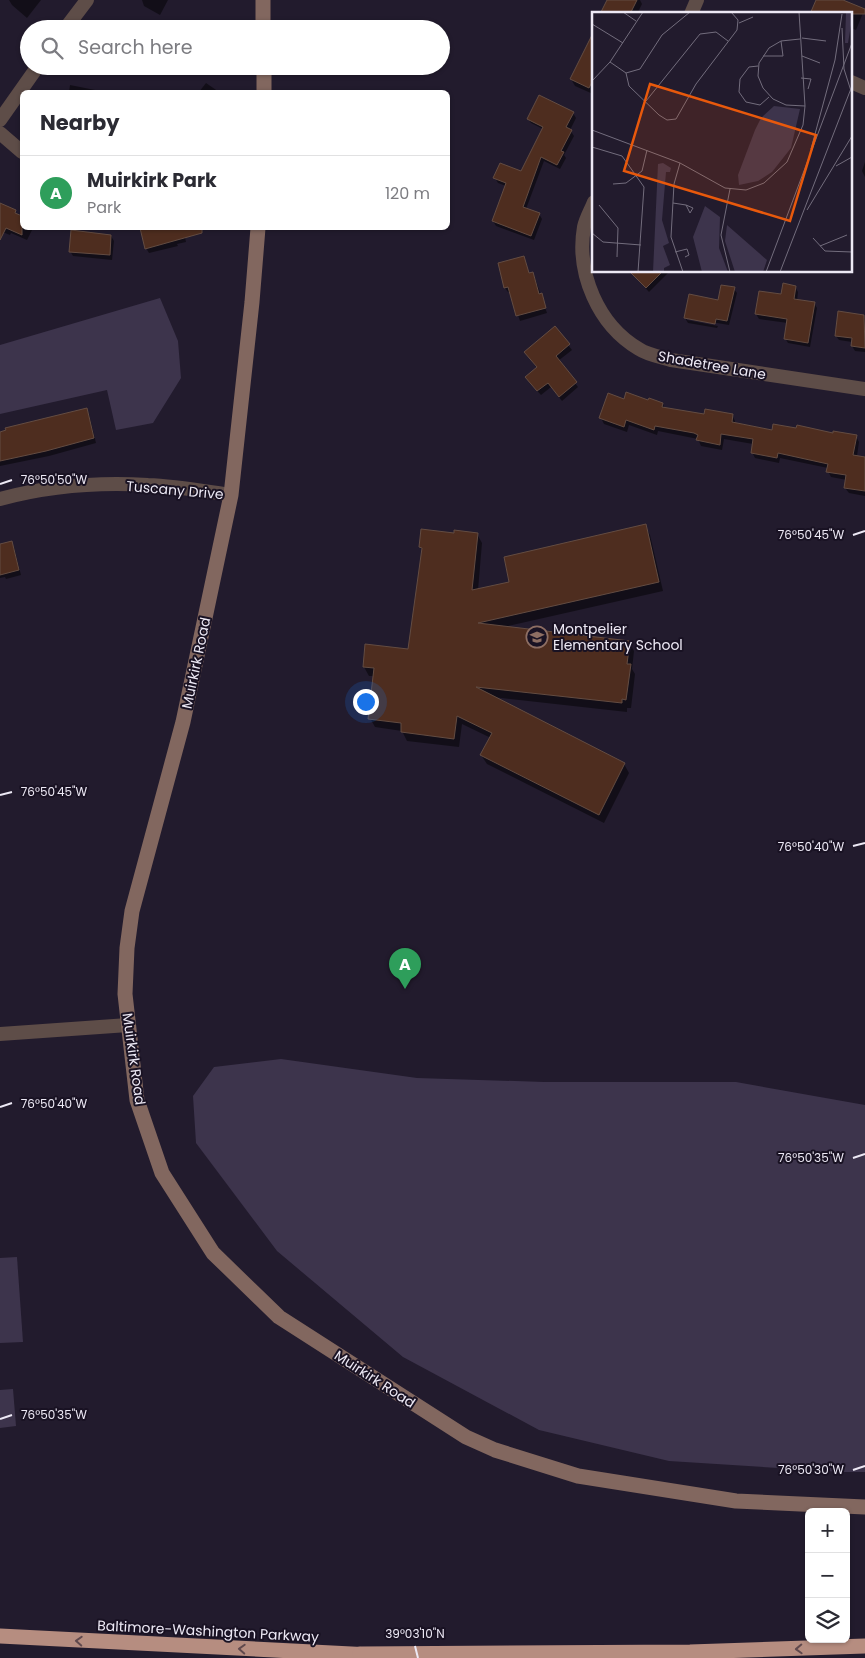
<!DOCTYPE html>
<html lang="en">
<head>
<meta charset="utf-8">
<style>
  body { margin:0; font-family:Poppins,sans-serif; background:#f7f7f7; color:#2b2b33 }
  .controls { position:absolute; right:15px; bottom:15px; display:grid; overflow:hidden; border-radius:8px; box-shadow:0 1px 4px #0004 }
  .controls button { width:45px; height:45px; display:grid; place-items:center; padding:0; border:0; border-bottom:1px solid #e1e1e2; background:#fff; color:#2b2b33; font:25px sans-serif }
  .you { position:absolute; left:365px; top:701px; width:18px; height:18px; margin:-12px; border:4px solid #fff; border-radius:50%; background:#1a73e8; box-shadow:0 0 0 8px #1a73e833 }
  .badge { display:grid; place-items:center; width:32px; height:32px; border-radius:50%; background:#2b7769; color:#fff; font-size:16px; font-weight:700 }
  .pin { position:absolute; translate:-50% -41px; filter:drop-shadow(0 1px 2px #0008) }
  .pin::after { content:''; position:absolute; top:26px; width:18px; height:15px; background:inherit; clip-path:polygon(0 0,100% 0,50% 100%) }
  .list { margin:0; padding:0; list-style:none }
  h2 { display:flex; justify-content:space-between; align-items:center; height:65px; margin:0; padding:0 20px; font-size:21px }
  h2 small { font-size:16px; font-weight:400; color:#7c7c81 }
  .list li { display:grid; grid-template-columns:32px 1fr auto; gap:15px; align-items:center; box-sizing:border-box; height:75px; padding:0 20px; border-top:1px solid #e1e1e2 }
  .list b { display:block; font-size:19px; white-space:nowrap }
  .list p { margin:0; font-size:16px; white-space:nowrap; color:#7c7c81 }
  .list em { font-size:16px; font-style:normal; color:#7c7c81 }
  .icon { flex:none; width:28px; height:28px; fill:none; stroke:currentColor; stroke-width:2; stroke-linecap:round; stroke-linejoin:round }
  .map { position:relative; flex:none; width:865px; height:1658px; overflow:hidden }
  .search { position:absolute; background:#fff; box-shadow:0 1px 4px #0004; left:20px; top:20px; width:430px; height:55px; display:flex; align-items:center; gap:12px; box-sizing:border-box; padding:0 18px; border-radius:28px; color:#7c7c81; font-size:19px }
  .panel { position:absolute; background:#fff; box-shadow:0 1px 4px #0004; left:20px; top:90px; width:430px; height:140px; border-radius:8px }
  .map>svg:first-child { display:block }
</style>
</head>
<body>
<div class="map">
<svg width="865" height="1658" viewBox="0 0 865 1658">
  <rect width="100%" height="100%" fill="#221b2d"/>
  <!-- green -->
  <g fill="#3d344c">
    <polygon points="160,298 178,341 181,378 153,423 116,430 107,390 0,414 0,345"/>
    <polygon points="281,1059 417,1078 544,1082 736,1082 865,1105 865,1472 843,1472 669,1461 539,1430 403,1357 277,1251 196,1143 193,1096 214,1067"/>
    <polygon points="17,1257 23,1342 0,1343 0,1258"/>
    <polygon points="13,1389 16,1426 0,1428 0,1390"/>
  </g>
  <!-- shadow -->
  <g fill="#0007">
    <polygon points="9,0 41,0 27,18 12,5"/>
    <polygon points="142,0 168,0 160,15 144,6"/>
    <polygon points="609,0 640,0 642,4 637,14 602,14"/>
    <polygon points="817,0 840,0 863,13 856,30 851,28 851,14"/>
    <polygon points="594,31 594,93 593,94 575,86 571,79"/>
    <polygon points="108,66 120,66 115,72"/>
    <polygon points="206,83 219,92 199,92"/>
    <polygon points="70,85 95,90 96,92 69,92"/>
    <polygon points="573,113 576,118 570,130 574,136 564,155 566,158 560,169 544,161 526,209 539,214 542,219 534,240 496,226 493,221 506,186 498,183 495,178 521,172 543,129 531,123 528,119"/>
    <polygon points="865,162 865,177 862,171"/>
    <polygon points="0,205 15,211 17,215 22,217 22,228 33,228 27,240 11,233 10,235 0,231"/>
    <polygon points="149,228 183,228 186,242 177,244 178,246 149,253 146,248 142,229"/>
    <polygon points="111,236 114,241 112,260 73,256 70,251"/>
    <polygon points="524,258 529,274 533,273 535,278 547,313 520,321 510,292 508,292 505,288"/>
    <polygon points="630,271 670,271 649,292"/>
    <polygon points="795,287 798,292 797,301 814,303 817,308 810,347 788,343 785,338 788,323 759,319 756,314"/>
    <polygon points="734,289 737,293 729,325 687,318 687,320 718,326 717,328 688,323 685,318 719,301"/>
    <polygon points="863,316 865,319 865,352 855,351 852,346 852,342 839,340 836,336"/>
    <polygon points="555,328 572,350 558,361 578,387 562,401 551,387 541,395 529,382 537,368 525,352"/>
    <polygon points="624,401 663,404 665,409 705,416 732,415 735,421 735,424 773,432 856,436 859,442 857,456 865,458 865,496 849,493 845,488 847,480 831,477 828,471 828,468 780,458 779,463 755,458 752,452 753,444 724,439 722,450 701,446 698,439 658,431 657,435 629,425 627,432 604,424 601,418"/>
    <polygon points="86,409 89,414 96,443 49,456 0,466 0,433"/>
    <polygon points="645,526 650,535 663,591 504,627 629,642 634,651 632,669 635,674 631,708 627,708 627,712 493,697 624,764 629,773 604,823 487,764 481,755 491,738 462,724 459,747 407,741 402,731 375,727 370,718 375,676 369,676 364,667 409,651 423,552 420,547 455,534 477,534 482,543 478,590 511,583"/>
    <polygon points="11,543 14,547 21,575 6,579 5,577 0,578 0,545"/>
  </g>
  <!-- building -->
  <g fill="#4e2d1f" stroke="#634c42">
    <polygon points="607,0 637,0 630,14 600,14"/>
    <polygon points="816,0 843,0 865,9 865,14 810,14"/>
    <polygon points="594,31 594,78 589,88 570,79"/>
    <polygon points="539,95 574,112 566,127 572,130 561,151 564,152 557,165 541,157 523,207 540,213 531,236 492,221 506,183 493,178 500,163 521,171 543,127 527,119"/>
    <polygon points="0,203 16,210 15,213 22,216 22,235 6,228 0,240"/>
    <polygon points="140,228 202,228 202,233 145,249"/>
    <polygon points="71,230 111,235 110,255 69,252"/>
    <polygon points="524,256 529,273 533,272 539,294 542,293 546,308 516,316 508,287 504,288 498,263"/>
    <polygon points="629,271 663,271 646,288"/>
    <polygon points="783,283 796,286 794,299 815,302 808,343 784,339 787,319 755,314 759,291 781,294"/>
    <polygon points="721,285 735,287 727,321 716,319 715,324 684,318 689,294 718,300"/>
    <polygon points="838,311 864,315 865,348 851,346 852,338 835,336"/>
    <polygon points="555,326 570,344 556,356 577,382 559,397 548,383 537,391 525,377 537,367 524,352"/>
    <polygon points="626,392 648,400 649,398 663,403 662,407 704,414 705,409 733,414 732,422 772,430 773,424 796,428 797,425 833,433 833,431 857,435 853,455 865,457 865,491 844,488 846,475 826,472 828,464 778,453 777,458 751,453 753,439 721,434 720,445 696,440 698,435 694,433 655,426 654,430 626,420 624,427 599,418 608,393 624,399"/>
    <polygon points="87,408 94,438 46,451 0,461 0,432 6,430 5,428"/>
    <polygon points="646,524 659,582 478,623 630,641 627,664 631,664 626,700 622,699 622,703 476,687 625,763 599,815 480,755 492,733 457,716 454,739 401,732 401,723 368,719 374,668 363,667 365,644 408,649 422,548 419,547 421,529 454,533 454,530 478,533 472,590 509,582 504,557"/>
    <polygon points="12,541 19,570 0,575 0,544"/>
  </g>
  <g fill="none" stroke-linecap="round" stroke-linejoin="round">
    <!-- street -->
    <g stroke="#5e4d48" stroke-width="14">
      <polyline points="691,14 697,0"/>
      <polyline points="65,29 87,0"/>
      <polyline points="851,82 865,88"/>
      <polyline points="0,120 38,66"/>
      <polyline points="0,133 22,152"/>
      <path d="M 594,202 C 591,210 586,218 584,227 C 576,273 598,325 639,349 C 648,355 661,357 671,360 L 865,389"/>
      <path d="M 0,499 C 48,486 98,482 148,485 C 175,486 203,491 231,495"/>
      <polyline points="0,1034 128,1025"/>
    </g>
    <!-- secondary -->
    <g stroke="#82675f" stroke-width="15">
      <polyline points="263,0 263,29"/>
      <polyline points="264,92 264,66"/>
      <polyline points="258,228 252,302 231,495 183,722 132,911 127,948 125,994 137,1100 162,1173 213,1253 279,1317 466,1437 495,1450 578,1476 736,1501 865,1507"/>
    </g>
    <!-- highway -->
    <g stroke="#b68d80" stroke-width="15">
      <polyline points="0,1636 371,1655"/>
      <polyline points="360,1654 690,1652 865,1646"/>
    </g>
  </g>
  <!-- one-way arrows -->
  <defs><path id="oneway-chevron" d="M-2-3.5L2.5 0L-2 3.5" fill="none" stroke-width="1.6" stroke-linecap="round" stroke-linejoin="round" transform="scale(1.25)"/></defs>
  <g stroke="#60494d">
    <use href="#oneway-chevron" transform="translate(79 1641) rotate(-177)"/>
    <use href="#oneway-chevron" transform="translate(242 1649) rotate(-177)"/>
    <use href="#oneway-chevron" transform="translate(799 1649) rotate(178)"/>
  </g>
  <!-- ticks -->
  <path fill="none" stroke="#ede9f5" stroke-width="2" d="M 0,484 L 12,480M 853,535 L 865,531M 0,795 L 12,792M 853,846 L 865,843M 0,1107 L 12,1103M 853,1158 L 865,1154M 0,1419 L 12,1415M 853,1470 L 865,1466M 415,1646 L 418,1658"/>
  <!-- icons -->
  <defs>
    <g id="school-ring" transform="scale(1.125)"><circle r="9.5" fill="#191223" stroke="#8d6e63" stroke-width="1.5"/><path d="M0-5L7-2L0 1L-7-2ZM-4 1L0 2.5L4 1V4Q0 6-4 4Z" fill="#8d6e63"/></g>
  </defs>
  <g fill-rule="evenodd">
    <use href="#school-ring" x="537" y="637"/>
  </g>
  <g text-anchor="middle" stroke-width="4" stroke-linejoin="round" paint-order="stroke">
    <!-- street labels -->
    <g font-size="14" fill="#ede9f5" stroke="#191223">
      <text transform="translate(712 365) rotate(10)" y="5">Shadetree Lane</text>
      <text transform="translate(175 490) rotate(5)" y="5">Tuscany Drive</text>
      <text transform="translate(196 663) rotate(-78)" y="5">Muirkirk Road</text>
      <text transform="translate(134 1059) rotate(82)" y="5">Muirkirk Road</text>
      <text transform="translate(375 1379) rotate(33)" y="5">Muirkirk Road</text>
      <text transform="translate(208 1631) rotate(3)" y="5">Baltimore-Washington Parkway</text>
    </g>
    <!-- poi labels -->
    <g font-size="14" fill="#ede9f5" stroke="#191223" text-anchor="start">
      <text x="553" y="634">Montpelier<tspan x="553" dy="16">Elementary School</tspan></text>
    </g>
  </g>
  <!-- overview -->
  <g transform="translate(592 12)">
    <rect width="260" height="260" fill="#221b2d"/>
    <path d="M 254,0 L 260,0 L 260,7 L 256,31 L 253,31 ZM 182,94 L 208,97 L 199,136 L 180,160 L 166,169 L 147,173 L 146,163 L 163,118 L 169,106 ZM 71,151 L 79,156 L 78,160 L 74,160 L 70,208 L 77,231 L 71,234 L 78,253 L 72,256 L 72,260 L 61,260 L 66,152 ZM 113,194 L 128,205 L 127,236 L 136,260 L 110,260 L 101,225 ZM 135,213 L 175,248 L 171,260 L 143,260 L 133,229 Z" fill="#3d344c"/>
    <path fill="none" stroke="#736d7d" stroke-width="1" d="M 31,0 L 44,9M 147,11 L 161,5M 0,12 L 31,31M 250,16 L 252,57 L 260,82M 210,26 L 234,29M 208,27 L 189,29 L 177,36 L 167,51 L 166,64 L 171,76 L 181,87 L 194,93 L 213,94M 171,44 L 191,44 L 189,29M 210,44 L 228,51M 18,50 L 34,61 L 48,57 L 70,23 L 98,0M 166,54 L 157,55 L 148,67 L 147,80 L 154,90 L 168,93 L 177,85M 34,61 L 37,74 L 67,103 L 75,108 L 84,107 L 104,72 L 145,18 L 146,8 L 139,0M 209,66 L 219,67 L 216,77M 0,69 L 18,50 L 51,0M 54,89 L 108,22 L 124,20 L 136,29M 0,118 L 88,151 L 133,176 L 154,178 L 172,171 L 195,150 L 211,113 L 213,94 L 207,0M 0,135 L 30,144 L 52,175 L 46,260M 219,137 L 243,48 L 250,2M 88,151 L 82,172 L 79,225 L 91,260M 244,154 L 260,145M 21,172 L 34,171 L 50,159 L 55,138M 138,177 L 129,223 L 138,260M 81,191 L 94,193 L 98,201 L 101,196 L 94,193M 7,193 L 26,216 L 25,245M 215,198 L 260,124M 0,221 L 11,230 L 49,233M 221,226 L 233,239 L 260,240M 228,234 L 255,223M 83,240 L 95,237 L 97,243 L 93,245M 174,260 L 260,31M 188,260 L 260,74"/>
    <path fill="#e8590c" fill-opacity="0.15" stroke="#e8590c" stroke-width="2.5" d="M 58,72 L 224,123 L 198,209 L 32,159 Z"/>
    <rect width="260" height="260" fill="none" stroke="#ede9f5" stroke-width="2.5"/>
  </g>
  <g font-size="12" text-anchor="middle" fill="#ede9f5" stroke="#191223" stroke-width="4" stroke-linejoin="round" paint-order="stroke">
    <text x="54" y="484">76°50'50"W</text>
    <text x="811" y="539">76°50'45"W</text>
    <text x="54" y="796">76°50'45"W</text>
    <text x="811" y="851">76°50'40"W</text>
    <text x="54" y="1108">76°50'40"W</text>
    <text x="811" y="1162">76°50'35"W</text>
    <text x="54" y="1419">76°50'35"W</text>
    <text x="811" y="1474">76°50'30"W</text>
    <text x="415" y="1638">39°03'10"N</text>
  </g>
</svg>
<div class="controls">
<button>+</button>
<button>−</button>
<button><svg class="icon" aria-label="layers" viewBox="0 0 24 24"><path d="M12 4l9 5-9 5-9-5zM3 14l9 5 9-5"/></svg></button>
</div>
<div class="you"></div>
<div class="pin badge" style="left:405px;top:989px;background:#2e9e5b">A</div>
<div class="search"><svg class="icon" aria-label="search" viewBox="0 0 24 24"><circle cx="10" cy="10" r="6"/><path d="M15 15l6 6"/></svg>Search here</div>
<section class="panel">
<h2>Nearby<small></small></h2>
<ul class="list">
<li><span class="badge" style="background:#2e9e5b">A</span><div><b>Muirkirk Park</b><p>Park</p></div><em>120 m</em></li>
</ul>
</section>
</div>
</body>
</html>
